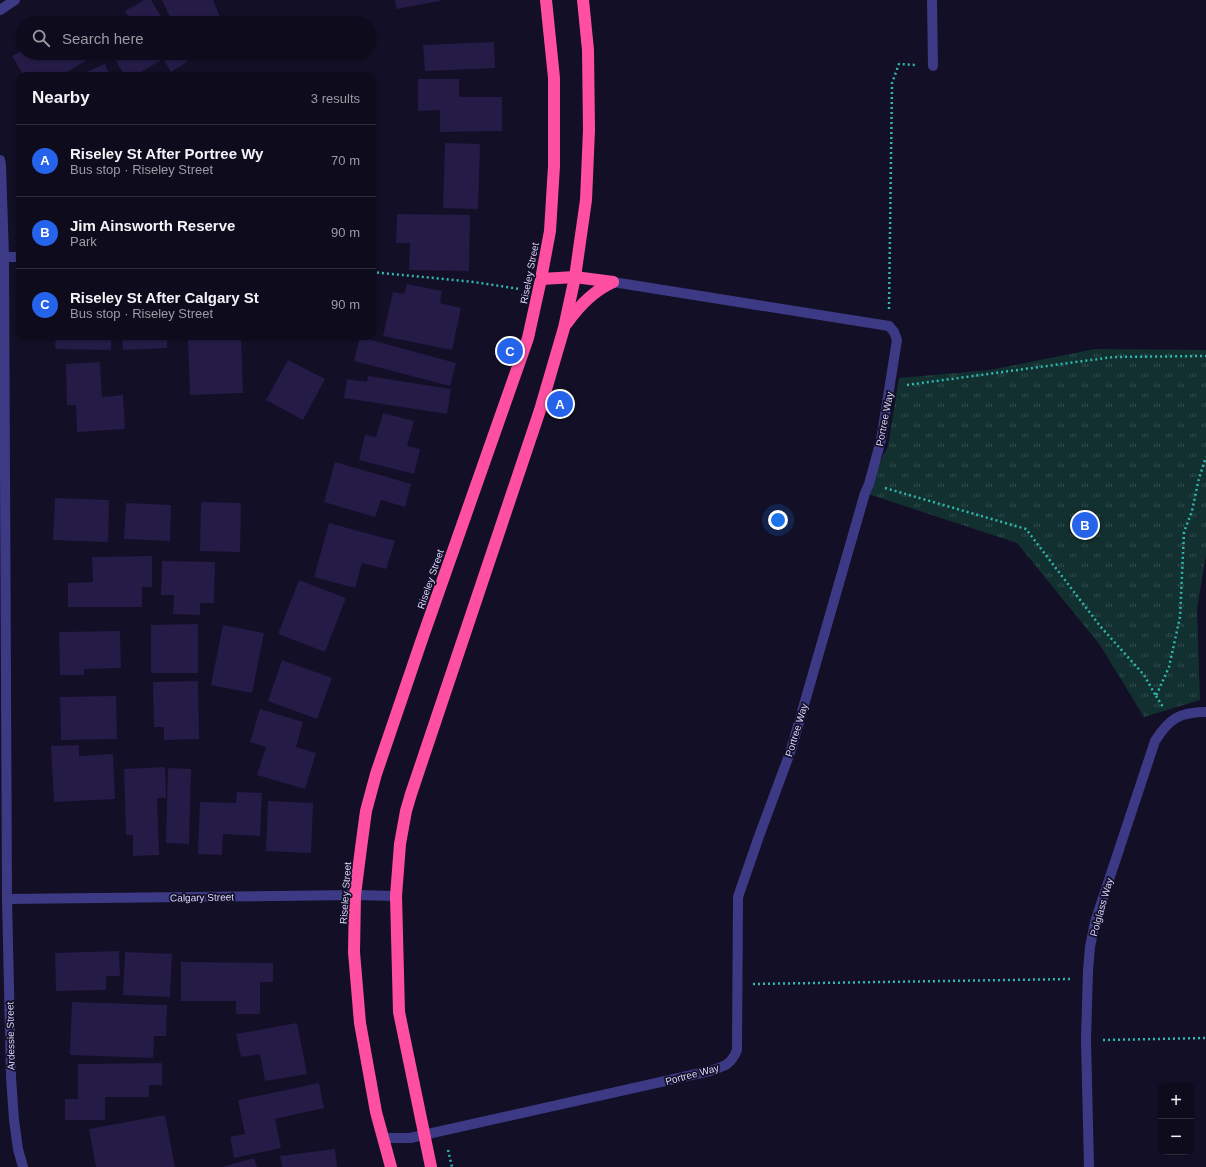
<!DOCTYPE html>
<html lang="en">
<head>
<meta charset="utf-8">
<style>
  body { margin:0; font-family:Helvetica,sans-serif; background:#171425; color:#f1f3f6 }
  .controls { position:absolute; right:12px; bottom:12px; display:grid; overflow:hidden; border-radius:8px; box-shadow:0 1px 3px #0004 }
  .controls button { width:36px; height:36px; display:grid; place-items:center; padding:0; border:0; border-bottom:1px solid #2e2b3b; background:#0e0b1c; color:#f1f3f6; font:20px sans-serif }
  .you { position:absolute; left:778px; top:520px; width:14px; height:14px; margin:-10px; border:3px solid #fff; border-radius:50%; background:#1a73e8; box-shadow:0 0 0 6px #1a73e833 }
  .badge { display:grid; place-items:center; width:26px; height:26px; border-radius:50%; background:#2563eb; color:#fff; font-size:13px; font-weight:700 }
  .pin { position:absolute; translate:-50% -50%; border:2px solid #fff; box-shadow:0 1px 4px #0006 }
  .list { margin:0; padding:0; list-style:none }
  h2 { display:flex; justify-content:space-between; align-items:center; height:52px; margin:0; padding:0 16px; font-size:17px }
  h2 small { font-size:13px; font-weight:400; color:#9b9ba3 }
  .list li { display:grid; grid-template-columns:26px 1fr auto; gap:12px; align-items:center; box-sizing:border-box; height:72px; padding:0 16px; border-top:1px solid #2e2b3b }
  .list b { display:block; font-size:15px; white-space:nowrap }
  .list p { margin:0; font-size:13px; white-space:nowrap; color:#9b9ba3 }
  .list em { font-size:13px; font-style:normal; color:#9b9ba3 }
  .icon { flex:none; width:22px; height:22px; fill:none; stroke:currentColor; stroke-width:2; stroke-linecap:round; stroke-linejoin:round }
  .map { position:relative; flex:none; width:1206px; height:1167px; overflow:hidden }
  .search { position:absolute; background:#0e0b1c; box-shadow:0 1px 3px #0004; left:16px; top:16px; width:360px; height:44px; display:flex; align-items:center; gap:10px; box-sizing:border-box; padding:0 14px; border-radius:22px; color:#9b9ba3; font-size:15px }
  .panel { position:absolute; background:#0e0b1c; box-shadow:0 1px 3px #0004; left:16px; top:72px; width:360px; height:268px; border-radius:12px }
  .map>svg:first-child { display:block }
</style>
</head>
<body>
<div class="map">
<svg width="1206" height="1167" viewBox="0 0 1206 1167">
  <defs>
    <pattern id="park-tufts" width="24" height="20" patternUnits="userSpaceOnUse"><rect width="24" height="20" fill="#12302f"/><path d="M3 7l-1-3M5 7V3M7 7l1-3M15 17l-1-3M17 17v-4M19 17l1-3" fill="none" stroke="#344d4e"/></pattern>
  </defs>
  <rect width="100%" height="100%" fill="#130f26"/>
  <!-- park -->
  <polygon fill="url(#park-tufts)" points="1095,349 1206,350 1206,555 1197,609 1200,700 1144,717 1100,645 1017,543 865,493 888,446 899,378 990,370"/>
  <!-- building -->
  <g fill="#241b47">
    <polygon points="144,0 151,0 165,23 132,23 125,11"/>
    <polygon points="162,0 213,0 220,17 208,23 173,23"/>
    <polygon points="395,0 440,0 440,1 396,9"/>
    <polygon points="494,42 495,68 425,71 423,45"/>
    <polygon points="23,50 23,53 99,53 60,76 24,76 12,56"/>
    <polygon points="111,53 183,53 188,61 171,72 163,59 134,76 125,76"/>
    <polygon points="105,64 110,76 77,76"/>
    <polygon points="418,79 459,79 459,97 502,97 502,131 440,132 440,110 418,111"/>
    <polygon points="445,143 480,144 478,209 443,208"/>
    <polygon points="397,214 470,215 469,271 409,270 410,243 396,243"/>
    <polygon points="407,284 442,291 440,303 461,308 452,350 383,336 393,292 404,294"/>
    <polygon points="56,336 111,336 111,350 55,349"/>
    <polygon points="122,336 167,336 167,348 123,350"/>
    <polygon points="188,336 241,336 243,393 190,395"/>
    <polygon points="360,337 456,363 450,386 354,361"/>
    <polygon points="288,360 325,379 303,420 266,400"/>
    <polygon points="100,362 102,397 123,395 125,429 77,432 76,405 67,405 66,364"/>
    <polygon points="368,376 451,389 447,414 344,398 347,379 367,382"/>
    <polygon points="383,413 414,421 407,446 420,449 414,474 359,460 365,435 376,437"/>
    <polygon points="335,462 411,484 405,507 381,500 375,517 324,502"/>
    <polygon points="55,498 109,500 108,542 53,540"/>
    <polygon points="201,502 241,503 240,552 200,551"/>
    <polygon points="126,503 171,505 170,541 124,539"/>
    <polygon points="329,523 395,541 386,569 362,563 355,588 314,577"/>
    <polygon points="152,556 152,587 142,587 142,607 68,607 68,583 93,582 92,557"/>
    <polygon points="162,561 215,562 214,603 200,603 200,615 173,614 174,595 161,595"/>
    <polygon points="299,580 346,598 325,652 278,634"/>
    <polygon points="198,624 198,673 151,673 151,625"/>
    <polygon points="223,625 264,633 252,693 211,685"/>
    <polygon points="120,631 121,668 84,669 84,675 60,675 59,632"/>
    <polygon points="282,660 332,678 317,719 268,701"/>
    <polygon points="198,681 199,739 164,740 164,727 154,727 153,682"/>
    <polygon points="116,696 117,739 61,740 60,697"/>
    <polygon points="260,709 303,722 296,747 316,753 305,789 257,775 266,747 250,742"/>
    <polygon points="79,745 79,756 113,754 115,799 54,802 51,746"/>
    <polygon points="165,767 166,798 157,798 159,855 133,856 133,835 126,835 124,769"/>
    <polygon points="168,768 191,769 189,844 166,843"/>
    <polygon points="237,792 262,793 260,836 223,834 222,855 198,854 200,802 236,803"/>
    <polygon points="268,801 313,803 311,853 266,851"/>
    <polygon points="119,951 120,976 106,976 106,990 56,991 55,953"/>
    <polygon points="125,952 172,954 170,997 123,995"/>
    <polygon points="181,962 273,963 273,982 260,982 260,1014 236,1014 236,1001 181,1001"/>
    <polygon points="72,1002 167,1005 166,1036 154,1036 153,1058 70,1055"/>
    <polygon points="297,1023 307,1074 265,1081 260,1054 241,1057 236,1034"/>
    <polygon points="162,1063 162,1085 149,1085 149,1097 105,1097 105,1120 65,1120 65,1099 78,1099 78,1064"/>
    <polygon points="319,1083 324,1108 275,1119 281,1148 234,1158 230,1137 245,1134 238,1100"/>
    <polygon points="165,1115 175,1167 96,1167 89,1129"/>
    <polygon points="335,1149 337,1167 282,1167 280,1156"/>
    <polygon points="254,1158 257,1167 222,1167"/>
  </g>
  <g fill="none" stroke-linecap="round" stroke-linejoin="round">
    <!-- path -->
    <g stroke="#2fb8b0" stroke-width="2.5" stroke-dasharray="2 3" stroke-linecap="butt">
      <polyline points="372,272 474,282 520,289"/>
      <polyline points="889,309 892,83 899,64 916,65"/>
      <polyline points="907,385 1113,357 1206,356"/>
      <polyline points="885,488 1026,529 1100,626 1144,675 1156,696 1169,667 1180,617 1184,532 1192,511 1199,478 1206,457"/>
      <polyline points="1156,696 1163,707"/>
      <polyline points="753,984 1072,979"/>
      <polyline points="1103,1040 1206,1038"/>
      <polyline points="448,1150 452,1167"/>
    </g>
    <!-- street -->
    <g stroke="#3d3a85" stroke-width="10">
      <polyline points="932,0 933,66"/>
      <polyline points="0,10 15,0"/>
      <polyline points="0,160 1,165 4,257 7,899 11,1077 14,1120 18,1149 23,1167"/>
      <polyline points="4,257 20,257"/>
      <polyline points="7,899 355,895 396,896"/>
      <path d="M 383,1138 L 410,1138 L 710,1071 C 724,1066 731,1065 737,1050 L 738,897 L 758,839 L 791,750 L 865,493 L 869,484 L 881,440 L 897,340 L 894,332 L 889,326 L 613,282"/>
      <path d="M 1089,1167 L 1086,1040 L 1088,971 L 1090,947 L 1095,922 L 1155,741 C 1169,719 1179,712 1206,712"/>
    </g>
    <!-- highway -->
    <g stroke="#ff4fa3" stroke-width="12">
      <polyline points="541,279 575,277 613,282"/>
      <path d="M 567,323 C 579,306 593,291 613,282"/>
      <polyline points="391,1167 376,1112 360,1023 354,952 355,895 361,848 366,811 376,774 421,642 528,338 541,279 550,231 554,166 554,78 546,0"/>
      <polyline points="431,1167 399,1012 396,896 400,844 406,811 411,794 540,410 564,328 575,277 586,200 589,130 588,50 583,0"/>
    </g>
  </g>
  <g text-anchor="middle" stroke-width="3.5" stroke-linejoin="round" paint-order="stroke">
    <!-- street labels -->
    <g font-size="10" fill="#d9d4ff" stroke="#130f26">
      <text transform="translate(529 273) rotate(-79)" y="4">Riseley Street</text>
      <text transform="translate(884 419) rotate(-79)" y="4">Portree Way</text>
      <text transform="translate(430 579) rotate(-71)" y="4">Riseley Street</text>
      <text transform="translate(796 730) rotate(-73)" y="4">Portree Way</text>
      <text transform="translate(345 893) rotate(-86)" y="4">Riseley Street</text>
      <text transform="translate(202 897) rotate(-1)" y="4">Calgary Street</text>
      <text transform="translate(1101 907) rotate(-74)" y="4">Polglass Way</text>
      <text transform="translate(10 1036) rotate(-91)" y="4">Ardessie Street</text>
      <text transform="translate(692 1074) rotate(-15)" y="4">Portree Way</text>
    </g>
  </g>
</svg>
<div class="controls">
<button>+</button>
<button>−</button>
</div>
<div class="you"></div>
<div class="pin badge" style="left:560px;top:404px">A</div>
<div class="pin badge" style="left:1085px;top:525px">B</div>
<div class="pin badge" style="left:510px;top:351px">C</div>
<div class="search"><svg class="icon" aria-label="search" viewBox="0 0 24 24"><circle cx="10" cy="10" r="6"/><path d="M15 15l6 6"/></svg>Search here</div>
<section class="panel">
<h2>Nearby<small>3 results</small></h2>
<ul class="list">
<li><span class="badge">A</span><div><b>Riseley St After Portree Wy</b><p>Bus stop · Riseley Street</p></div><em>70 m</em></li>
<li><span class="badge">B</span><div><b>Jim Ainsworth Reserve</b><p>Park</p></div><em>90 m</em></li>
<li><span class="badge">C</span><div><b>Riseley St After Calgary St</b><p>Bus stop · Riseley Street</p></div><em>90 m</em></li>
</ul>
</section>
</div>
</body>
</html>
